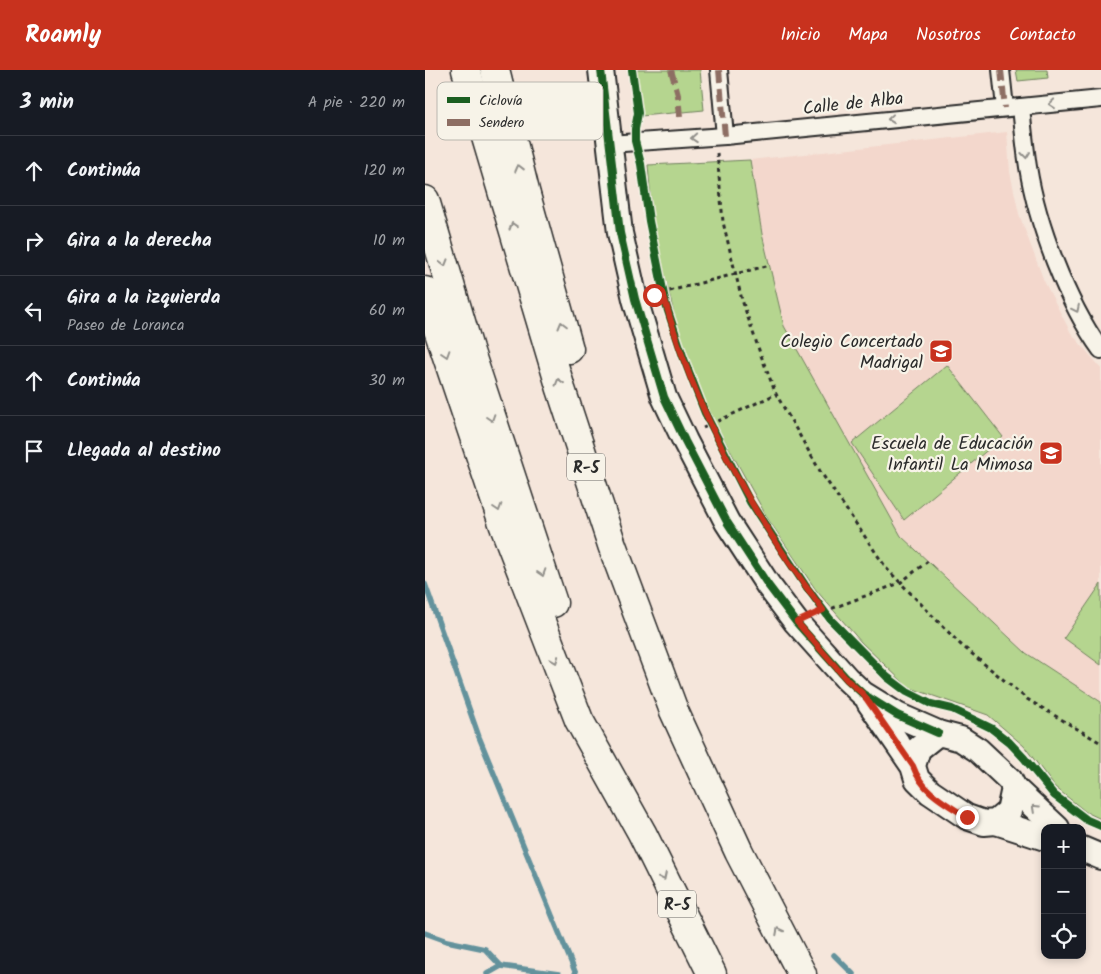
<!DOCTYPE html>
<html lang="es">
<head>
<meta charset="utf-8">
<style>
  body { margin:0; font-family:Kalam,sans-serif; background:#242831; color:#f1f3f6 }
  .controls { position:absolute; right:15px; bottom:15px; display:grid; overflow:hidden; border-radius:10px; box-shadow:0 2px 8px #0003 }
  .controls button { width:45px; height:45px; display:grid; place-items:center; padding:0; border:0; border-bottom:1px solid #363941; background:#171b24; color:#f1f3f6; font:25px sans-serif }
  .stop { position:absolute; width:15px; height:15px; margin:-11px; border:4px solid #c8321e; border-radius:50%; background:#fff }
  .stop.end { background:#c8321e; border-color:#fff; box-shadow:0 1px 5px #0008 }
  .list { margin:0; padding:0; list-style:none }
  h2 { display:flex; justify-content:space-between; align-items:center; height:65px; margin:0; padding:0 20px; font-size:21px }
  h2 small { font-size:16px; font-weight:400; color:#9ea1a6 }
  .list li { display:grid; grid-template-columns:32px 1fr auto; gap:15px; align-items:center; box-sizing:border-box; height:70px; padding:0 20px; border-top:1px solid #363941 }
  .list b { display:block; font-size:19px; white-space:nowrap }
  .list p { margin:0; font-size:16px; white-space:nowrap; color:#9ea1a6 }
  .list em { font-size:16px; font-style:normal; color:#9ea1a6 }
  .icon { flex:none; width:28px; height:28px; fill:none; stroke:currentColor; stroke-width:2; stroke-linecap:round; stroke-linejoin:round }
  .map { position:relative; flex:none; width:676px; height:904px; overflow:hidden }
  header { display:flex; align-items:center; gap:30px; box-sizing:border-box; height:70px; padding:0 25px; background:#c8321e; color:#fff }
  header strong { font-size:24px }
  nav { display:flex; gap:28px; margin-inline-start:auto; font-size:18px }
  main { display:flex }
  aside { flex:1; background:#171b24 }
  .map>svg:first-child { display:block }
</style>
</head>
<body>
<header>
<strong>Roamly</strong>
<nav><a>Inicio</a><a>Mapa</a><a>Nosotros</a><a>Contacto</a></nav>
</header>
<main>
<aside>
<h2>3 min<small>A pie · 220 m</small></h2>
<ul class="list">
<li><svg class="icon" aria-label="ahead" viewBox="0 0 24 24"><path d="M12 20V5M6 11l6-6 6 6"/></svg><div><b>Continúa</b></div><em>120 m</em></li>
<li><svg class="icon" aria-label="right" viewBox="0 0 24 24"><path d="M7 20v-9h11M14 6l5 5-5 5"/></svg><div><b>Gira a la derecha</b></div><em>10 m</em></li>
<li><svg class="icon" aria-label="left" viewBox="0 0 24 24"><path d="M17 20v-9H6M10 6l-5 5 5 5"/></svg><div><b>Gira a la izquierda</b><p>Paseo de Loranca</p></div><em>60 m</em></li>
<li><svg class="icon" aria-label="ahead" viewBox="0 0 24 24"><path d="M12 20V5M6 11l6-6 6 6"/></svg><div><b>Continúa</b></div><em>30 m</em></li>
<li><svg class="icon" aria-label="arrive" viewBox="0 0 24 24"><path d="M6 21V4h12l-3 4 3 4H6"/></svg><div><b>Llegada al destino</b></div></li>
</ul>
</aside>
<div class="map">
<svg width="676" height="904" viewBox="0 0 676 904">
  <rect width="100%" height="100%" fill="#f5e6db"/>
  <filter id="ink" filterUnits="userSpaceOnUse"><feTurbulence type="fractalNoise" baseFrequency=".02" numOctaves="2"/><feDisplacementMap in="SourceGraphic" scale="10" xChannelSelector="R" yChannelSelector="G"/><feConvolveMatrix kernelMatrix="1 2 1 2 8 2 1 2 1" color-interpolation-filters="sRGB"/></filter>
  <g filter="url(#ink)">
    <!-- built -->
    <polygon fill="#f3d7cc" points="582,62 585,102 594,144 619,211 646,263 676,298 676,632 601,583 476,466 406,354 359,256 337,164 325,90"/>
    <!-- green -->
    <g fill="#b5d58f" stroke="#70805d">
      <polygon points="212,0 275,0 279,40 216,46"/>
      <polygon points="591,0 622,0 623,8 593,11"/>
      <polygon points="325,90 337,164 359,256 476,466 601,583 676,632 676,749 661,742 630,717 599,676 563,645 483,617 436,572 391,520 343,449 284,342 253,261 228,154 223,95"/>
      <polygon points="522,295 578,367 479,450 427,373"/>
      <polygon points="676,514 676,595 639,568"/>
    </g>
    <g fill="none" stroke-linecap="round" stroke-linejoin="round">
      <!-- stream -->
      <g stroke="#63929c" stroke-width="5.5">
        <polyline points="0,514 54,667 151,904"/>
        <polyline points="0,863 22,871 60,879 76,896"/>
        <polyline points="409,885 428,904"/>
        <polyline points="62,904 76,896 134,904"/>
      </g>
      <!-- street casing -->
      <g stroke="#2b2b2b" stroke-width="20">
        <g id="street">
          <polyline points="294,0 300,66"/>
          <polyline points="576,0 580,38"/>
          <path d="M 596,37 C 598,57 600,77 603,97 C 612,154 642,233 676,280"/>
          <polyline points="184,74 300,66 676,29"/>
        </g>
      </g>
      <!-- secondary casing -->
      <g stroke="#2b2b2b" stroke-width="28">
        <g id="secondary">
          <polyline points="176,0 195,163 210,229 239,327 260,371 302,452 343,515 371,552 422,609 438,624 472,645 513,663"/>
          <polyline points="444,632 488,696 492,709 505,722 542,747 559,753 571,752 584,741 589,718 585,710 553,680 536,669 513,663 493,679 488,696"/>
          <polyline points="589,718 632,758"/>
          <polyline points="571,752 620,768"/>
          <polyline points="657,779 676,787"/>
        </g>
      </g>
      <!-- highway casing -->
      <g stroke="#2b2b2b" stroke-width="31">
        <g id="highway">
          <polyline points="41,0 136,319 187,475 249,641 314,782 377,904"/>
          <polyline points="70,0 101,125 144,279"/>
          <polyline points="0,130 44,279 128,533"/>
          <polyline points="0,221 79,456 154,650 217,763 287,904"/>
        </g>
      </g>
      <!-- path -->
      <g stroke="#2b2b2b" stroke-width="3" stroke-dasharray="4 4" stroke-linecap="butt">
        <polyline points="292,83 298,152 317,230 335,283 351,324 395,401 462,499 535,574 602,629 676,673"/>
        <polyline points="229,225 345,195"/>
        <polyline points="278,358 351,324"/>
        <polyline points="392,544 475,513 503,491"/>
      </g>
      <!-- street -->
      <use href="#street" stroke="#f7f3e8" stroke-width="16"/>
      <!-- secondary -->
      <use href="#secondary" stroke="#f7f3e8" stroke-width="24"/>
      <!-- highway -->
      <use href="#highway" stroke="#f7f3e8" stroke-width="28"/>
      <!-- quiet -->
      <g stroke="#8d6e63" stroke-width="6" stroke-dasharray="12 6" stroke-linecap="butt">
        <polyline points="246,0 253,25 255,47"/>
        <polyline points="294,0 300,66"/>
        <polyline points="576,0 580,38"/>
      </g>
      <!-- cycleway casing -->
      <g stroke="#f7f3e8" stroke-width="11">
        <g id="cycleway">
          <polyline points="176,0 195,163 210,229 239,327 260,371 302,452 343,515 371,552 422,609 438,624 472,645 513,663"/>
          <polyline points="207,0 213,43 210,59 210,71 216,94 224,151 241,235 259,289 280,343 325,432 380,515 405,549 462,607 482,622 506,634 527,639 566,658 584,672 599,688 629,725 662,750 676,756"/>
        </g>
      </g>
      <!-- cycleway -->
      <use href="#cycleway" stroke="#1b5e20" stroke-width="8"/>
    </g>
    <!-- one-way arrows -->
    <defs><path id="oneway-chevron" d="M-2-3.5L2.5 0L-2 3.5" fill="none" stroke-width="1.6" stroke-linecap="round" stroke-linejoin="round" transform="scale(1.25)"/></defs>
    <g stroke="#918f8a">
      <use href="#oneway-chevron" transform="translate(627 34) rotate(175)"/>
      <use href="#oneway-chevron" transform="translate(466 49) rotate(174)"/>
      <use href="#oneway-chevron" transform="translate(269 68) rotate(176)"/>
      <use href="#oneway-chevron" transform="translate(601 85) rotate(83)"/>
      <use href="#oneway-chevron" transform="translate(94 98) rotate(-104)"/>
      <use href="#oneway-chevron" transform="translate(88 156) rotate(-107)"/>
      <use href="#oneway-chevron" transform="translate(19 193) rotate(74)"/>
      <use href="#oneway-chevron" transform="translate(651 239) rotate(64)"/>
      <use href="#oneway-chevron" transform="translate(137 255) rotate(-105)"/>
      <use href="#oneway-chevron" transform="translate(21 284) rotate(72)"/>
      <use href="#oneway-chevron" transform="translate(134 312) rotate(-107)"/>
      <use href="#oneway-chevron" transform="translate(66 348) rotate(72)"/>
      <use href="#oneway-chevron" transform="translate(73 438) rotate(72)"/>
      <use href="#oneway-chevron" transform="translate(117 503) rotate(72)"/>
      <use href="#oneway-chevron" transform="translate(130 590) rotate(69)"/>
      <use href="#oneway-chevron" transform="translate(610 738) rotate(-137)"/>
      <use href="#oneway-chevron" transform="translate(238 807) rotate(64)"/>
      <use href="#oneway-chevron" transform="translate(354 861) rotate(-117)"/>
    </g>
  </g>
  <g fill="none" stroke-linecap="round" stroke-linejoin="round" filter="url(#ink)">
    <!-- route -->
    <path stroke="#c8321e" stroke-width="6" d="M 229,225 L 238,223 C 268,340 327,445 398,540 L 372,552 L 422,610 L 438,624 L 488,696 C 497,722 520,733 542,747"/>
  </g>
  <!-- icons -->
  <defs>
    <g id="school-square" transform="scale(1.25)"><rect x="-9" y="-9" width="18" height="18" rx="4" fill="#c8321e" stroke="#f7f3e8"/><path d="M0-5L7-2L0 1L-7-2ZM-4 1L0 2.5L4 1V4Q0 6-4 4Z" fill="#fff"/></g>
  </defs>
  <g fill-rule="evenodd">
    <use href="#school-square" x="516" y="281"/>
    <use href="#school-square" x="626" y="383"/>
  </g>
  <g text-anchor="middle" stroke-width="4.5" stroke-linejoin="round" paint-order="stroke">
    <!-- shield labels -->
    <g fill="#f7f3e8" stroke="#686764" stroke-width="1">
      <rect x="142" y="383.5" width="38" height="27" rx="4"/>
      <rect x="233" y="820.5" width="38" height="27" rx="4"/>
    </g>
    <g font-size="16" font-weight="bold" fill="#2b2b2b">
      <text x="161" y="403">R-5</text>
      <text x="252" y="840">R-5</text>
    </g>
    <!-- street labels -->
    <g font-size="18" fill="#2b2b2b" stroke="#f7f3e8">
      <text transform="translate(428 33) rotate(-6)" y="6">Calle de Alba</text>
    </g>
    <!-- poi labels -->
    <g font-size="18" fill="#2b2b2b" stroke="#f7f3e8" text-anchor="end">
      <text x="498" y="277">Colegio Concertado<tspan x="498" dy="21">Madrigal</tspan></text>
      <text x="608" y="379">Escuela de Educación<tspan x="608" dy="21">Infantil La Mimosa</tspan></text>
    </g>
  </g>
  <!-- legend -->
  <rect x="12" y="12" width="166" height="58" rx="8" fill="#f7f3e8" stroke="#bab7af" stroke-width="1"/>
  <rect x="22" y="27" width="23" height="6" fill="#1b5e20"/>
  <rect x="22" y="49" width="23" height="7" fill="#8d6e63"/>
  <g font-size="14" fill="#2b2b2b">
    <text x="54" y="35">Ciclovía</text>
    <text x="54" y="57">Sendero</text>
  </g>
</svg>
<div class="controls">
<button>+</button>
<button>−</button>
<button><svg class="icon" aria-label="locate" viewBox="0 0 24 24"><circle cx="12" cy="12" r="6"/><path d="M12 2v4M12 18v4M2 12h4M18 12h4"/></svg></button>
</div>
<div class="stop" style="left:229px;top:225px"></div>
<div class="stop end" style="left:542px;top:747px"></div>
</div>
</main>
</body>
</html>
